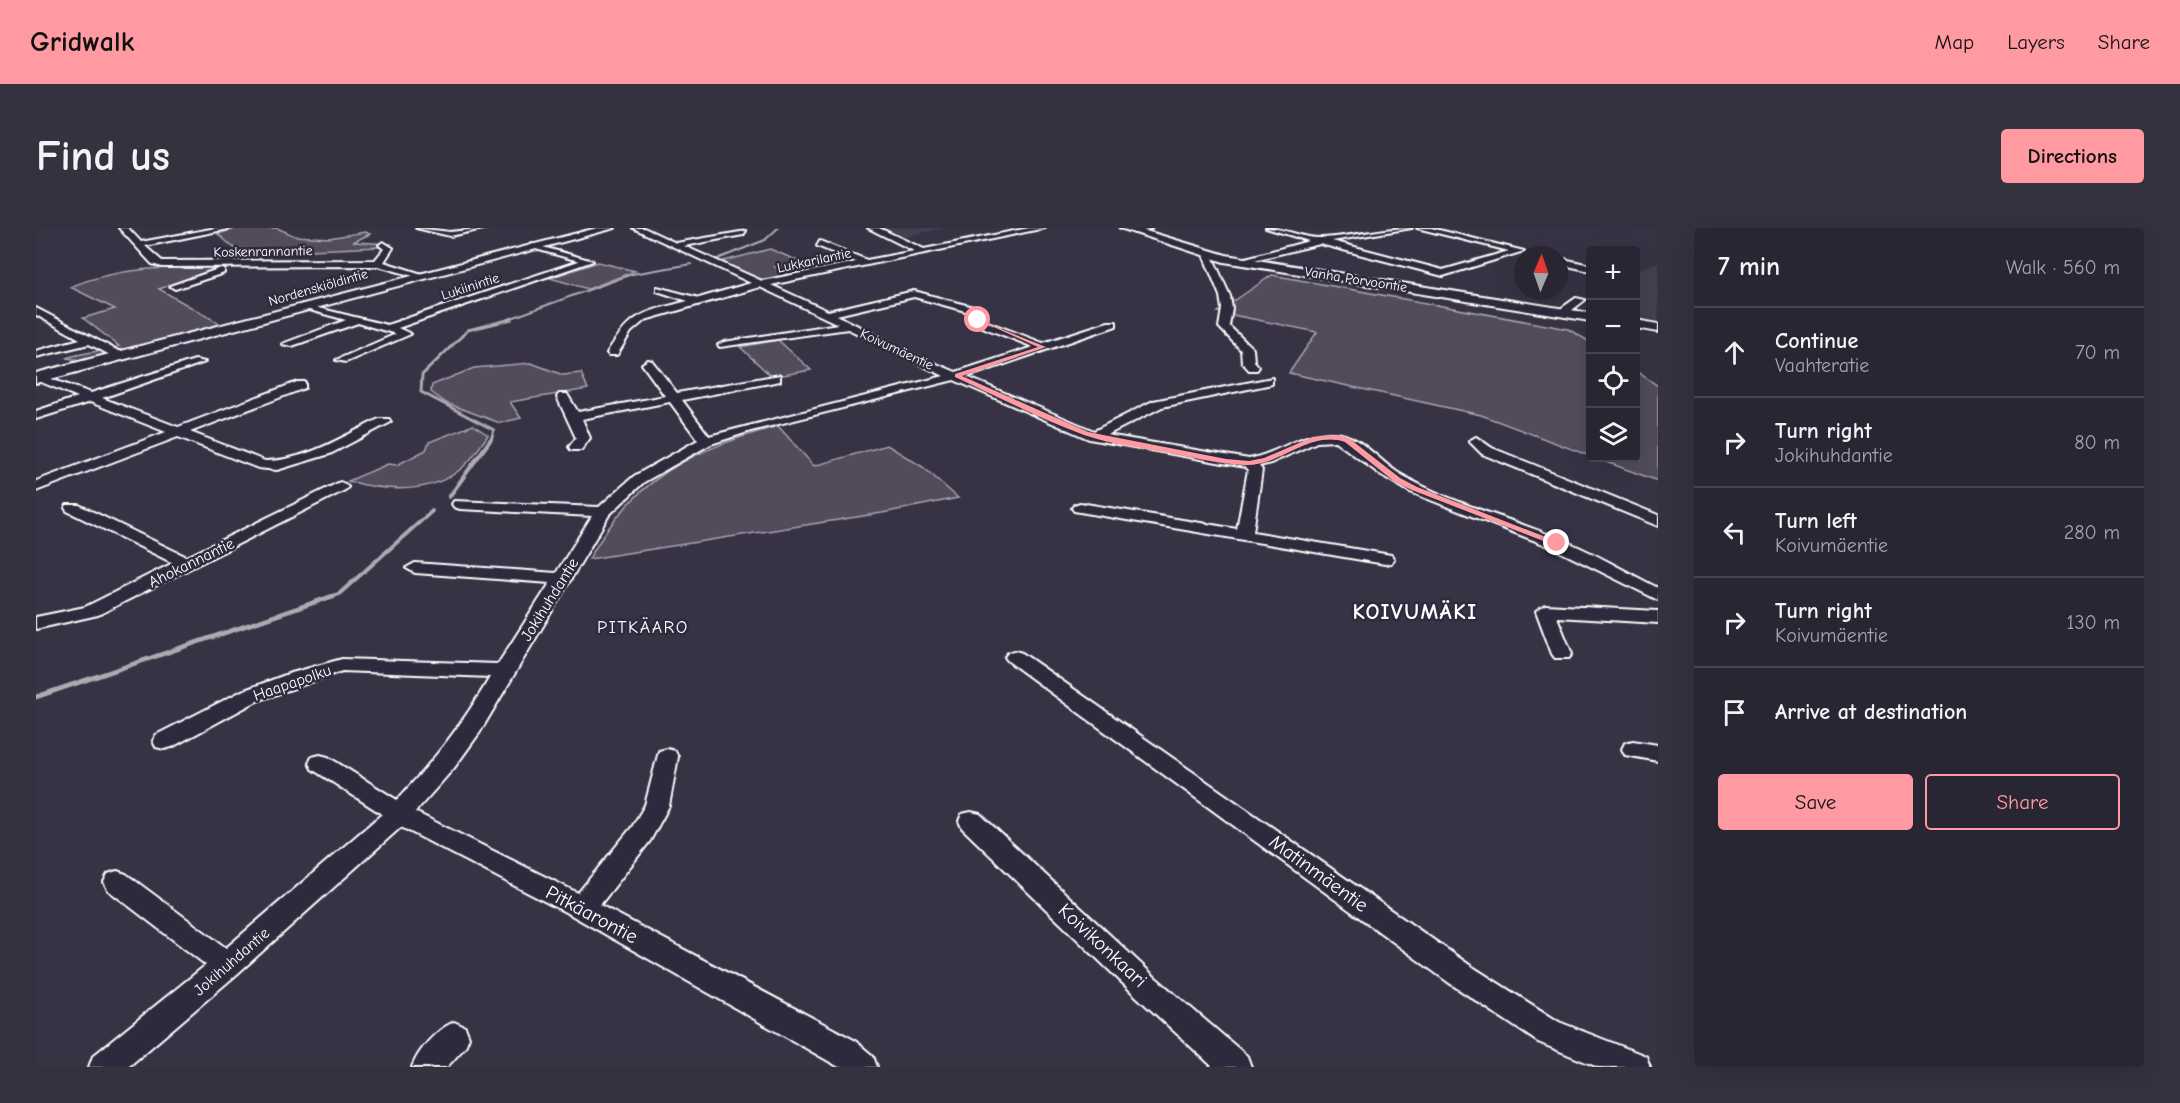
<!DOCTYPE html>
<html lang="en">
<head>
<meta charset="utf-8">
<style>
  body { margin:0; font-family:"Comic Neue",sans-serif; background:#353240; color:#f1f3f6 }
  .controls { position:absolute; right:18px; top:18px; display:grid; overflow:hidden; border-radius:6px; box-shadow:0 6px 24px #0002 }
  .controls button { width:54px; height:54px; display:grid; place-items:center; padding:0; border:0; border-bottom:2px solid #45434f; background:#292634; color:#f1f3f6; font:30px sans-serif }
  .compass { position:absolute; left:1478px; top:18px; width:54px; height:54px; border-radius:50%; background:#292634; box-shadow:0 6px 24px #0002; rotate:2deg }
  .stop { position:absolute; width:18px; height:18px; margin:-14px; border:4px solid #ff9aa2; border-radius:50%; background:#fff }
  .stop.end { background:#ff9aa2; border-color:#fff; box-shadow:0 2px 6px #0008 }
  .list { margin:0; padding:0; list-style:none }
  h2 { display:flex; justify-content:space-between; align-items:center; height:78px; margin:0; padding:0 24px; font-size:26px }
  h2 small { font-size:20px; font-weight:400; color:#a5a5ac }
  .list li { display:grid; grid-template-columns:39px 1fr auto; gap:18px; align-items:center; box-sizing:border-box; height:90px; padding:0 24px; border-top:2px solid #45434f }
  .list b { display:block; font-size:22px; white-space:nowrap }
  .list p { margin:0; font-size:20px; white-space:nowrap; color:#a5a5ac }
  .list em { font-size:20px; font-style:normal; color:#a5a5ac }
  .actions { display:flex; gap:12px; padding:18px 24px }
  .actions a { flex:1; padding:14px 0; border:2px solid #ff9aa2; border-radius:6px; text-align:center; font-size:21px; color:#ff9aa2 }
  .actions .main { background:#ff9aa2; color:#111 }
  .icon { flex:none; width:33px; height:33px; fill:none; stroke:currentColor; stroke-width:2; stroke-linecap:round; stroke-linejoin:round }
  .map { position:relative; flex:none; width:1622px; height:839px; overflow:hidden; border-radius:6px }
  header { display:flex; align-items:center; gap:36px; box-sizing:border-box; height:84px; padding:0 30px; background:#ff9aa2; color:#111 }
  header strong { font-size:28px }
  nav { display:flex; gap:33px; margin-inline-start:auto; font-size:21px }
  .intro { display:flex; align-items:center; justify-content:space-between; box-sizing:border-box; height:144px; padding:0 36px }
  h1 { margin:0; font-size:42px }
  .button { padding:15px 27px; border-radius:6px; background:#ff9aa2; color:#111; font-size:21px; font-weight:700 }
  main { display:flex; gap:36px; padding:0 36px }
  aside { flex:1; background:#292634; border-radius:6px; box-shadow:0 6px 24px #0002 }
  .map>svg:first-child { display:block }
</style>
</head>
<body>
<header>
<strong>Gridwalk</strong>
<nav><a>Map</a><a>Layers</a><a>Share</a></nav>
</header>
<div class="intro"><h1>Find us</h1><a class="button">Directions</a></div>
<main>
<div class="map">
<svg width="1622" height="839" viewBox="0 0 1622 839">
  <rect width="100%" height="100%" fill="#373345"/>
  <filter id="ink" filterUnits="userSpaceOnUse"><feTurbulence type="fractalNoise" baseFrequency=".0167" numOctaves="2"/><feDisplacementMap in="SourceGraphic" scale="12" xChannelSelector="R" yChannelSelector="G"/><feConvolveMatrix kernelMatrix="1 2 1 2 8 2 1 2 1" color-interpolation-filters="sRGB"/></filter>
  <g filter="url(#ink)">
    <!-- built -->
    <g fill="#444051">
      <polygon points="842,0 907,0 865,10"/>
      <polygon points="1622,34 1622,106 1600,102 1600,43"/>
    </g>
    <!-- green -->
    <g fill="#514c5c" stroke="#a8a6ae" stroke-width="1.5">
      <polygon points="201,0 241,0 259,8 293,10 329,4 334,6 317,14 355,16 348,24 344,19 204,25 182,6"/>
      <path d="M 734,21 L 765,34 L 739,39 L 756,48 C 720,56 712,49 680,35 Z"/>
      <polygon points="562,34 599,43 552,61 514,50"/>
      <path d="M 190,39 L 123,61 L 190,99 L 54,133 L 30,130 C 47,124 65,124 83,118 L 47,90 L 79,81 L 34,59 C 83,38 137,39 190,39 Z"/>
      <polygon points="1236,47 1532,101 1554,114 1554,228 1445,187 1253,145 1281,104 1182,84"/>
      <polygon points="742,112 775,142 736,149 704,119"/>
      <polygon points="495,135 527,147 545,145 552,161 474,174 485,190 464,195 410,175 395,164 396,157 438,140"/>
      <polygon points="1600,143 1622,158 1622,253 1559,230 1600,230"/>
      <path d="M 437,197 L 452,207 C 444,218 436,232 425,241 C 393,267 349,263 312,253 L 352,236 L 361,237 L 390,222 L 393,214 Z"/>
      <path d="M 742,198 L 778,238 L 851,217 L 887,239 L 922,270 L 846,285 L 553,331 C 599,248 655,223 742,198 Z"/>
    </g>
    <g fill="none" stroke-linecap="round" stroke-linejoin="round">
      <!-- stream-far3 -->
      <g stroke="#adabb2" stroke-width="2">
        <polyline points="679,32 729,12 742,0"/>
        <polyline points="470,92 596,46 656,36"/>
      </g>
      <!-- stream-far2 -->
      <polyline stroke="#adabb2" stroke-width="3" points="455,212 458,202 385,164 386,147 432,102 476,91"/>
      <!-- stream-far1 -->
      <g stroke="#adabb2" stroke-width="4">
        <polyline points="413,269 455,211"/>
        <polyline points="295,369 303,366 396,283"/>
      </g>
      <!-- stream -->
      <polyline stroke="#adabb2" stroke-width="4.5" points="0,469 300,367"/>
      <!-- minor casing -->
      <g stroke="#fff" stroke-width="4">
        <g id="minor">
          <polygon points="83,0 92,0 105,14 180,0 197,0 109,18 126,33 339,32 348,21 343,17 347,14 357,20 348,34 386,46 381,49 342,38 126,39 116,36"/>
          <polygon points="380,0 414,4 452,0 414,8"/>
          <path d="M 597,0 L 608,0 L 640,15 L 710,3 L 707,7 L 648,18 L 726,53 L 820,34 L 781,18 L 784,13 L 831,32 L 878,23 L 832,0 L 843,0 L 888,21 L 993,0 L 1009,0 L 735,57 L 792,83 L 878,63 L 941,80 L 949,93 L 1007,115 L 1072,94 L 1080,94 L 1080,98 L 931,149 L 1058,203 L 1117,173 L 1236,150 L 1236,156 L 1126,179 L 1071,207 L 1213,231 C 1243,225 1268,203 1299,205 C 1323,206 1344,234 1364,246 C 1413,275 1471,289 1524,311 C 1558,324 1590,344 1622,360 L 1622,372 L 1515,319 L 1374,264 L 1342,245 L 1299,213 L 1281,214 L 1235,235 L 1223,238 L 1226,242 L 1217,304 L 1355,327 L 1358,331 L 1355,335 L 1349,336 L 1038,283 L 1036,280 L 1038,277 L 1044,275 L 1201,301 L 1212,242 L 1209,239 L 1053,211 L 918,152 L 715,203 L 675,216 L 608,254 L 573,287 L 444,504 L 418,540 L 379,584 L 542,665 L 596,599 L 609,577 L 623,523 L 631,521 L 639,523 L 642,529 L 633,578 L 614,613 L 564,677 L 818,812 L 837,828 L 841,839 L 803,839 L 537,688 L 365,599 L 201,746 L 92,839 L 53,839 L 57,828 L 170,737 L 72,662 L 68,654 L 72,646 L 81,643 L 90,646 L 190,720 L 346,586 L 276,541 L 273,535 L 276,529 L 284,527 L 292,529 L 361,572 C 398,532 427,496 454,449 L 306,443 L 221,473 L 136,519 L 128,521 L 120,519 L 117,513 L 120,507 L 206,463 L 252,446 L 306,431 L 462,436 L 514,355 L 379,345 L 370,340 L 379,335 L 520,345 L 556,288 L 424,281 L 418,279 L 416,276 L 418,273 L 563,279 L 598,248 L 662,212 L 634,174 L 546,191 L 554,210 L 545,222 L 535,222 L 533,219 L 540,210 L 521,169 L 523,166 L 531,166 L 542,184 L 629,168 L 606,136 L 612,132 L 616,133 L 641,165 L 744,147 L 744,153 L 646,172 L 673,208 L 908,148 L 812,101 L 684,119 L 682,117 L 688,114 L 802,96 L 724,59 L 609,92 L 595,104 L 581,127 L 573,127 L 571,125 C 597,83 607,85 652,73 L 621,63 L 621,59 L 663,70 L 715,55 ZM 878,69 L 933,84 L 941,97 L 997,119 L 920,144 L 874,125 L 801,87 Z"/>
          <polygon points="1101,0 1116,0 1098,5 1094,3"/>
          <path d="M 1230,0 C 1249,0 1268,11 1286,10 C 1316,9 1345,0 1376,0 L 1296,13 L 1407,42 L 1473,23 L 1381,0 L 1395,0 L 1488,23 L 1407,48 L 1284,16 L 1206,35 L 1206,31 L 1273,13 Z"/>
          <polygon points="496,16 557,33 362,100 375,106 310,134 300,132 360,106 322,95 256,118 246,116 310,92 266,80 266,76 351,97 543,33 496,20"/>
          <polygon points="1175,24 1179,27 1177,30 1194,68 1196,81 1193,98 1217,121 1218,133 1223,139 1221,142 1213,142 1206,134 1205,122 1183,99 1186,81 1184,68 1168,29"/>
          <polygon points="1523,30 1554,37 1554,43 1523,36"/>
          <polygon points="185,40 188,41 188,45 139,61 134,58"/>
          <polygon points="1540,70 1549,72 1531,86 1523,86 1523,82"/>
          <polygon points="0,80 90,127 92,129 82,131 53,116 0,129 0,123 44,111 0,87"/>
          <path d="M 159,132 L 169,134 L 66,170 L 142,199 L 261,154 L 269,154 L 269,160 L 154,204 L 229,233 C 270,233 307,208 343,191 L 353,191 L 355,194 L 294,226 L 241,242 L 222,240 L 142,209 L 0,263 L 0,253 L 130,204 L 54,174 L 0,191 L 0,183 L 42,169 L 0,152 L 0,146 L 55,165 Z"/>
          <polygon points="1440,209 1456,220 1622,287 1622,298 1446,226 1433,213"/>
          <polygon points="304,254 309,256 312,259 309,262 62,387 0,401 0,389 49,379 137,335 31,283 29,280 31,277 43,277 151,329"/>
          <polygon points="1509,377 1622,383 1622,395 1521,389 1536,426 1533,430 1519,430 1516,426 1500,383"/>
          <polygon points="979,423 986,425 1432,736 1523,794 1610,828 1614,839 1562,839 1502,814 1412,754 972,433 969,429 972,425"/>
          <polygon points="1597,513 1622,517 1622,533 1589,527 1586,521 1589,515"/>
          <polygon points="935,584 944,586 1120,750 1211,828 1215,839 1177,839 1100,768 926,600 923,593 926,586"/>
          <path d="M 418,794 L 429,799 L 433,809 L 429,819 L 411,839 L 376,839 C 383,821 400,802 418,794 Z"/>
        </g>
      </g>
      <!-- major casing -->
      <g stroke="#fff" stroke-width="4">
        <g id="major">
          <polygon points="561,0 579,0 0,155 0,145"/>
          <polygon points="1084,0 1100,0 1190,27 1554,85 1554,93 1188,34"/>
          <polygon points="1600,92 1622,96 1622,104 1600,100"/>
        </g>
      </g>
      <!-- minor -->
      <use href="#minor" fill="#2f2a3d" fill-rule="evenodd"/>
      <!-- major -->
      <use href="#major" fill="#2f2a3d" fill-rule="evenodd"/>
    </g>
  </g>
  <!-- route -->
  <path fill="#ff9aa2" d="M 940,91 L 1010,119 L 926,148 L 1052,204 L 1190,231 L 1213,233 L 1228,230 L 1277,209 L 1301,207 L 1314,211 L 1364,250 L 1381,259 L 1525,315 L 1518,317 L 1376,262 L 1359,254 L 1309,214 C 1273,202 1245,238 1209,237 C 1182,236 1155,229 1128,224 C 1101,219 1074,216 1048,207 C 1004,191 961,168 919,149 L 919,146 L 1002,119 Z"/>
  <g text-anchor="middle" stroke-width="5" stroke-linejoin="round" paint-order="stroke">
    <!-- far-street labels -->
    <g font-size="14" fill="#fff" stroke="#2f2a3d">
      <text transform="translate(227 23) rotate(-1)" y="5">Koskenrannantie</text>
      <text transform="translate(778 32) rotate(-12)" y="5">Lukkarilantie</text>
      <text transform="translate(1320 51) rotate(9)" y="5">Vanha Porvoontie</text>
      <text transform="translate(434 58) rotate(-18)" y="5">Lukiinintie</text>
      <text transform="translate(282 59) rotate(-16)" y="5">Nordenskiöldintie</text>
      <text transform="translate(861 121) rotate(25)" y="5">Koivumäentie</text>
    </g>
    <!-- street labels -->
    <g font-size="16" fill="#fff" stroke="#2f2a3d">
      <text transform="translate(155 334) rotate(-26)" y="6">Ahokannantie</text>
      <text transform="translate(513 371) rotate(-58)" y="6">Jokihuhdantie</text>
      <text transform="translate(256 454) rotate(-19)" y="6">Haapapolku</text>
      <text transform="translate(195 733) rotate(-41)" y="6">Jokihuhdantie</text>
    </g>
    <!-- neighbourhood labels -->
    <g font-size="18" letter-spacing="1.5" fill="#fff" stroke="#2f2a3d">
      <text x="607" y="405">PITKÄARO</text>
    </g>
    <!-- near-street labels -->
    <g font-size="20" fill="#fff" stroke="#2f2a3d">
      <text transform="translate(1283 645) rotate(36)" y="7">Matinmäentie</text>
      <text transform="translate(556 686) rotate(28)" y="7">Pitkäarontie</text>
      <text transform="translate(1067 717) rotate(43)" y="7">Koivikonkaari</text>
    </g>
    <!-- district labels -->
    <g font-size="22" font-weight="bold" letter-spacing="1.5" fill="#fff" stroke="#2f2a3d">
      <text x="1379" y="391">KOIVUMÄKI</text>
    </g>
  </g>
</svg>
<div class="controls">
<button>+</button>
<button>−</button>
<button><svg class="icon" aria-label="locate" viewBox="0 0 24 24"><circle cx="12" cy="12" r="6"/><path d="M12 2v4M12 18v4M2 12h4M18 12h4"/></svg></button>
<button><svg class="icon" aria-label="layers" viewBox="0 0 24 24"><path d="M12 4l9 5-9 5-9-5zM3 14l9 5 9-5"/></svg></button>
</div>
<svg class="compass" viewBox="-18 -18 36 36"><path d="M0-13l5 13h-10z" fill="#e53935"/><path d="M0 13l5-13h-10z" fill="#a5a5ac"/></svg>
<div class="stop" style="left:942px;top:92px"></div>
<div class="stop end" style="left:1521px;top:315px"></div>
</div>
<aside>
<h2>7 min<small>Walk · 560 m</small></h2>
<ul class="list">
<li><svg class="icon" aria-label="ahead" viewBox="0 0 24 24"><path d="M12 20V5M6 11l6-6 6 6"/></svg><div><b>Continue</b><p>Vaahteratie</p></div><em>70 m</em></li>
<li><svg class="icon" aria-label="right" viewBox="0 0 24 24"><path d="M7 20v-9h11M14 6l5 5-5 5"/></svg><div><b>Turn right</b><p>Jokihuhdantie</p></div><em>80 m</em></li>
<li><svg class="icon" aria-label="left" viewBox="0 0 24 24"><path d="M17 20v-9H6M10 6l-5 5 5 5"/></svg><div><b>Turn left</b><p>Koivumäentie</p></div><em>280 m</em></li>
<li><svg class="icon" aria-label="right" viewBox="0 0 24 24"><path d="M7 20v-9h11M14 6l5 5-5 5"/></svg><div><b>Turn right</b><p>Koivumäentie</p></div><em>130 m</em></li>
<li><svg class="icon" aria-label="arrive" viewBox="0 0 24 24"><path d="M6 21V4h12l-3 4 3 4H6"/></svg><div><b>Arrive at destination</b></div></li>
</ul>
<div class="actions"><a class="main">Save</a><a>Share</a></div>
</aside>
</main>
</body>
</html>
